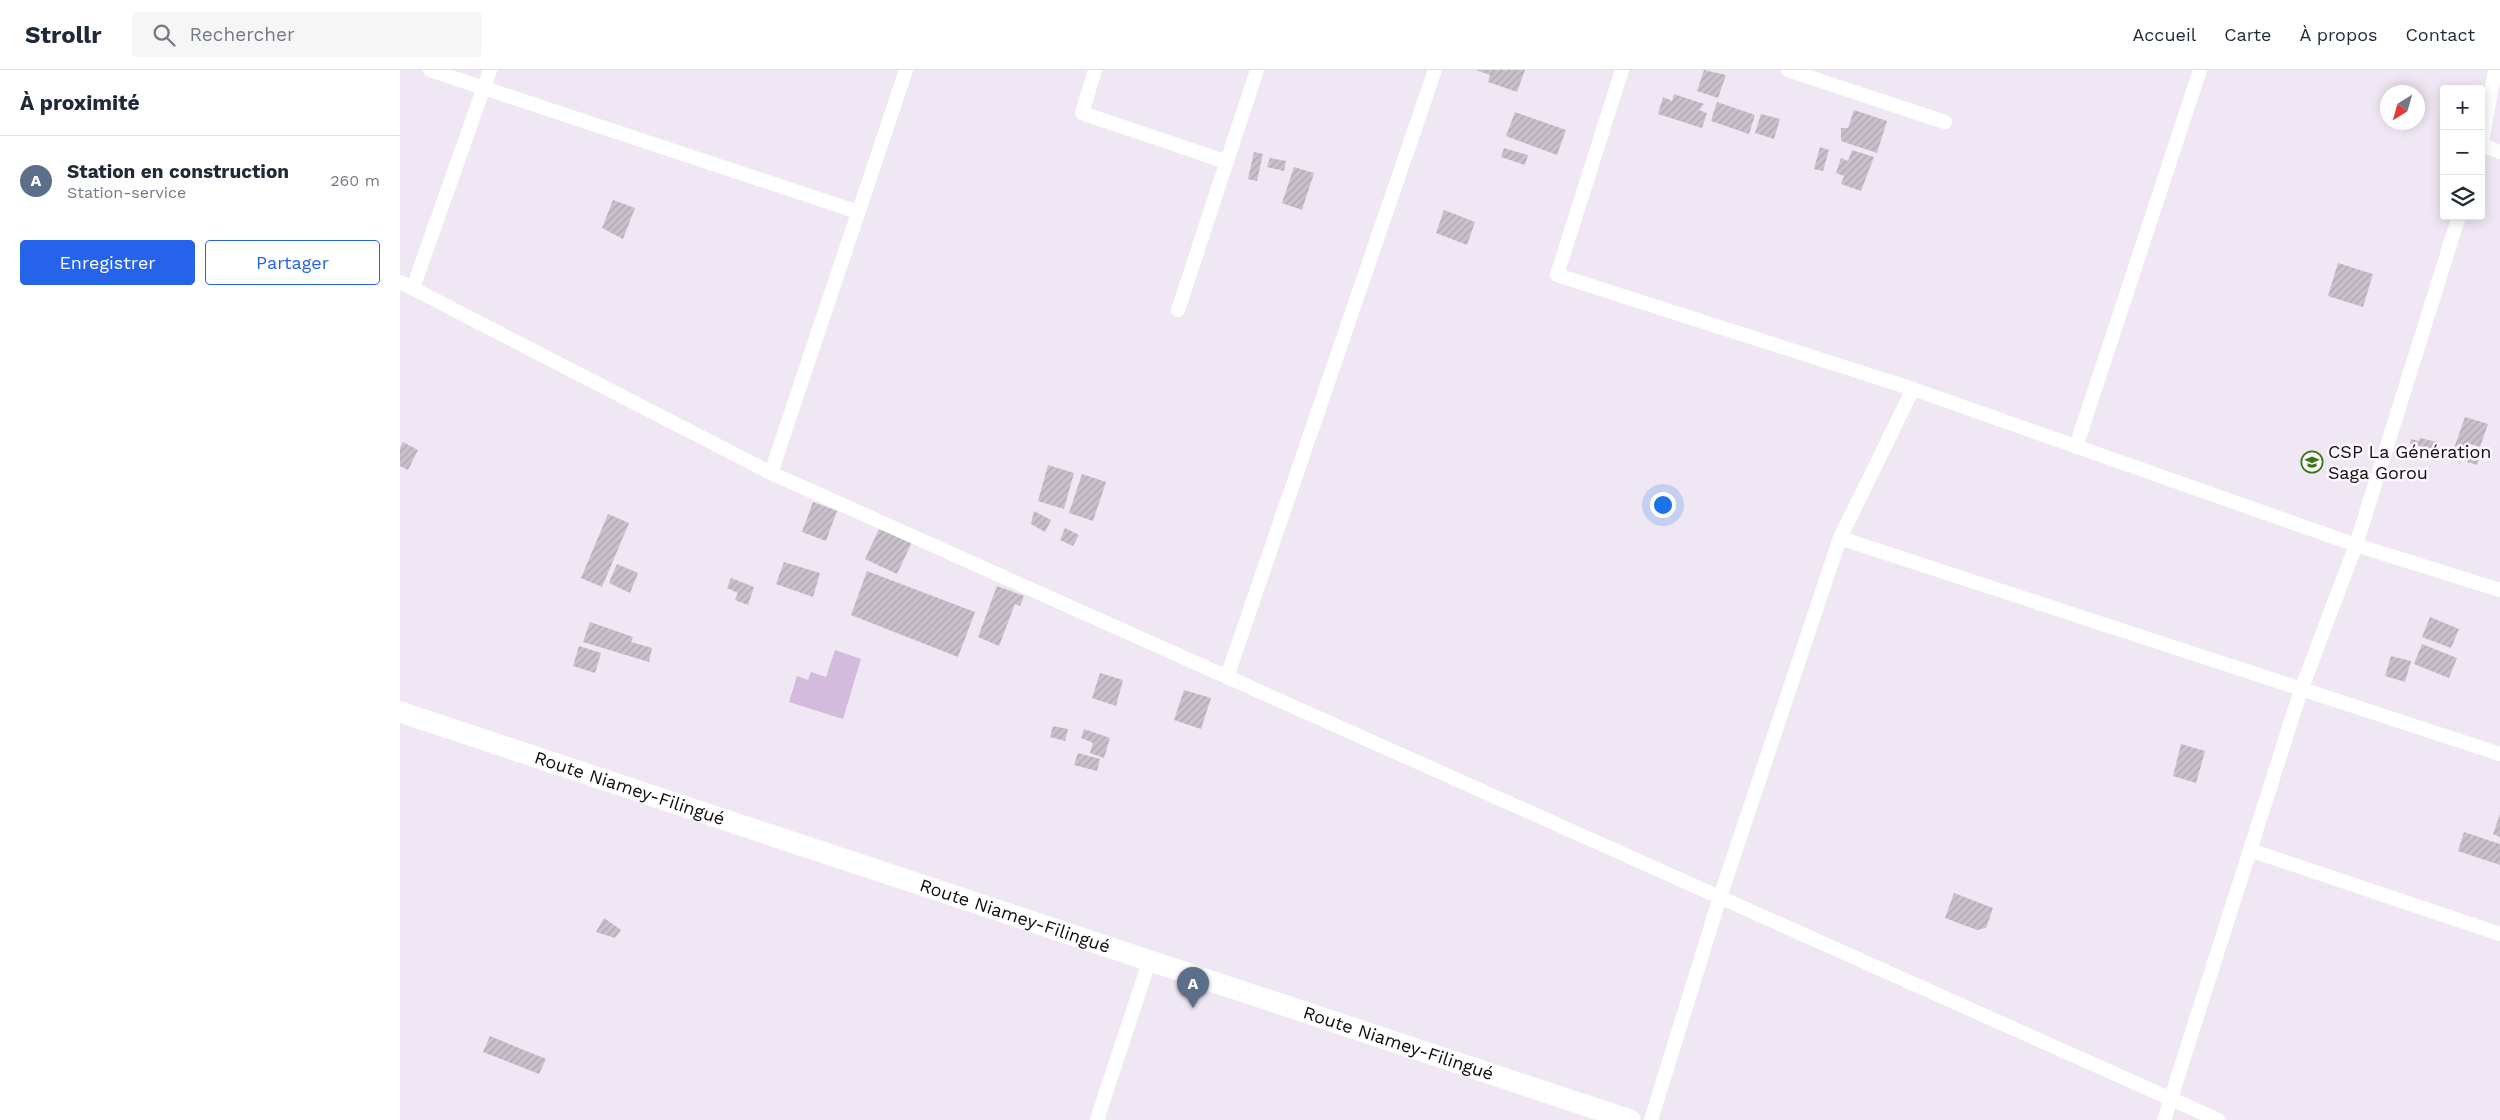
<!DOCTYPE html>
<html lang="fr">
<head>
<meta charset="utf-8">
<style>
  body { margin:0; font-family:"Work Sans",sans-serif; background:#f6f6f7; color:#1f2937 }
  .controls { position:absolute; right:15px; top:15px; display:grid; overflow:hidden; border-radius:5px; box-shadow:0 2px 12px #0003 }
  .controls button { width:45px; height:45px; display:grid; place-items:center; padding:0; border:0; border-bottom:1px solid #e0e1e3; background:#fff; color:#1f2937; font:25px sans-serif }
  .compass { position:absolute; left:1980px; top:15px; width:45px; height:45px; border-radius:50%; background:#fff; box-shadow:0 2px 12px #0003; rotate:217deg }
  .you { position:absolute; left:1262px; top:434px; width:18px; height:18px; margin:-12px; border:4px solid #fff; border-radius:50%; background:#1a73e8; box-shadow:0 0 0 8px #1a73e833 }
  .badge { display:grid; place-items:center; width:32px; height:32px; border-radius:50%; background:#2563eb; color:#fff; font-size:16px; font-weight:700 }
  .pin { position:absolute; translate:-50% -41px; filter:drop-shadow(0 1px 2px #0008) }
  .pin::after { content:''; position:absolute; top:26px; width:18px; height:15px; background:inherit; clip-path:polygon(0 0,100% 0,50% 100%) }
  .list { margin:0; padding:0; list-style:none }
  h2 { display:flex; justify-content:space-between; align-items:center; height:65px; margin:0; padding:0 20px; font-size:21px }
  h2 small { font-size:16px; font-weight:400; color:#747a83 }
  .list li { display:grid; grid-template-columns:32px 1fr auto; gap:15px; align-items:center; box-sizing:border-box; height:90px; padding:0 20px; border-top:1px solid #e0e1e3 }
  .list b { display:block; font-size:19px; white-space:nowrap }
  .list p { margin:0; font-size:16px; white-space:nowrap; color:#747a83 }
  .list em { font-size:16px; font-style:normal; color:#747a83 }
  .actions { display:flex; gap:10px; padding:15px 20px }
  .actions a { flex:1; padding:11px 0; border:1px solid #2563eb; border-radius:5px; text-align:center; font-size:18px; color:#2563eb }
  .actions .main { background:#2563eb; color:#fff }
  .icon { flex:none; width:28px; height:28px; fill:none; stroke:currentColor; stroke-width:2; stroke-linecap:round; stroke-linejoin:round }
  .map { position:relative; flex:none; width:2100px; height:1050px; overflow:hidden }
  header { display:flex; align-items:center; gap:30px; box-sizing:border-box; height:70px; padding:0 25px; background:#fff; border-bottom:1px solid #e0e1e3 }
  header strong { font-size:24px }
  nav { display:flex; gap:28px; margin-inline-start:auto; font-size:18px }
  .search { width:350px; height:45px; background:#f6f6f7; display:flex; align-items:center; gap:12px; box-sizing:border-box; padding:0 18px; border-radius:5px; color:#747a83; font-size:19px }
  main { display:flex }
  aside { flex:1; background:#fff }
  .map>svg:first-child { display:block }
</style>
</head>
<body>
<header>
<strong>Strollr</strong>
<div class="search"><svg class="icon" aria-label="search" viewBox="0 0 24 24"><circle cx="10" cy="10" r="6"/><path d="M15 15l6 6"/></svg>Rechercher</div>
<nav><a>Accueil</a><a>Carte</a><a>À propos</a><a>Contact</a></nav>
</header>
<main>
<aside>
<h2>À proximité<small></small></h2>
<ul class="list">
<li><span class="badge" style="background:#5c6f8a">A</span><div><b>Station en construction</b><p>Station-service</p></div><em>260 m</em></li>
</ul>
<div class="actions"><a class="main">Enregistrer</a><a>Partager</a></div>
</aside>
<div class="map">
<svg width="2100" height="1050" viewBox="0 0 2100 1050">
  <defs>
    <pattern id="building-hatch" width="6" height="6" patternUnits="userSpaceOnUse" patternTransform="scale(1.25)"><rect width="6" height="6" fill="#c9c0cc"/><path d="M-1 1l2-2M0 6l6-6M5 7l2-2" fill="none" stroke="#aca4ae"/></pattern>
  </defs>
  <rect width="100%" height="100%" fill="#f0e7f4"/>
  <!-- green -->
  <polygon fill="#d4badc" points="435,580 461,589 443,649 389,632 397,606 408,610 411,602 426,607"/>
  <!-- building -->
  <g fill="url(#building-hatch)">
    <polygon points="1076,0 1125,0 1117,22 1088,12 1090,5"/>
    <polygon points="1304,0 1326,5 1318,28 1297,21"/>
    <polygon points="1274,24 1304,34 1299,40 1307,43 1302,58 1258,44 1263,27 1272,31"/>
    <polygon points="1317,32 1355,45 1349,64 1311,51"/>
    <polygon points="1454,40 1487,51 1477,83 1441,71 1441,58 1448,58"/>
    <polygon points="1115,42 1166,60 1157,85 1106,66"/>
    <polygon points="1361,44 1380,49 1374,69 1355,63"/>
    <polygon points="1420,77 1429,80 1423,101 1414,99"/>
    <polygon points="1104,78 1128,85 1125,95 1101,87"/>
    <polygon points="1452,80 1474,87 1461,121 1441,114 1444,106 1436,103 1441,88 1448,91"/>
    <polygon points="854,82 863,84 857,111 848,109"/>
    <polygon points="870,88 886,91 884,101 867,97"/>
    <polygon points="894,97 914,103 902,140 882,133"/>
    <polygon points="213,130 235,138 223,169 202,158"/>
    <polygon points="1044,140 1075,152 1067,175 1036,163"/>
    <polygon points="1938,193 1973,204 1963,237 1928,226"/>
    <polygon points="2065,347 2088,354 2080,377 2064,372 2070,374 2066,388 2052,384"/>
    <polygon points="2020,368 2037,372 2035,380 2010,374 2011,369 2019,371"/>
    <polygon points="3,372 18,380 8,400 0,396 0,378"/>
    <polygon points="2072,379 2081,382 2077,395 2067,392"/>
    <polygon points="648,395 674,403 664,439 638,431"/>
    <polygon points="682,404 706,412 693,451 669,443"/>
    <polygon points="413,432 437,441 426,471 402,462"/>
    <polygon points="634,441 651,450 645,462 631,454"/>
    <polygon points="208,444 229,453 202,517 181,508"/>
    <polygon points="480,457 512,472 497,504 465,489"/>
    <polygon points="665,458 679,465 673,476 660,470"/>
    <polygon points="384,492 420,503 413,527 376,514"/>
    <polygon points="217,494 238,503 230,523 209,513"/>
    <polygon points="467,501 575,542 558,587 451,545"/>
    <polygon points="331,508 354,517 348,535 335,530 338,523 327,518"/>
    <polygon points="597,516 624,526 620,536 615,534 599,576 578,567"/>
    <polygon points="2030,547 2059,559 2051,578 2022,567"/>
    <polygon points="190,552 233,567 231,572 252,578 249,592 183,572"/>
    <polygon points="2022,574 2057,588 2049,608 2014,594"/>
    <polygon points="179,576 201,583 195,603 173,596"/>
    <polygon points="1991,586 2011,591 2005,612 1985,606"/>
    <polygon points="700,603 723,610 716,636 692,628"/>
    <polygon points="784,620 811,628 801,659 774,650"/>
    <polygon points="653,656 668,659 665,671 650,667"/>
    <polygon points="684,659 710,668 704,688 690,683 693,673 681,668"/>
    <polygon points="1781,674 1805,681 1796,713 1773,706"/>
    <polygon points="678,683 700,689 697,701 674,695"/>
    <polygon points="2100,744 2100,767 2093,764"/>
    <polygon points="2064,762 2100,774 2100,795 2058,781"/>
    <polygon points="1554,823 1593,838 1586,858 1577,860 1545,848"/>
    <polygon points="204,848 221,860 215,868 196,862"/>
    <polygon points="90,966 146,989 139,1004 83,982"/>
  </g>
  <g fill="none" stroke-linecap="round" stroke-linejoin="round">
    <!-- minor -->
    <g stroke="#fff" stroke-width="14">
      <polyline points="30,0 458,142"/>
      <polyline points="695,0 682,43 827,92"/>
      <polyline points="1222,0 1157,205 1513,319 1956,475 2100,520"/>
      <polyline points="1388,0 1545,52"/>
      <polyline points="2082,75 2100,82"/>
      <polyline points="2081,77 2095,0"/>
      <polyline points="0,212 371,403 1818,1050"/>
      <polyline points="13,218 90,0"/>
      <polyline points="778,240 857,0"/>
      <polyline points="1676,377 1800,0"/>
      <polyline points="371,403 506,0"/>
      <polyline points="1440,468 2100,684"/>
      <polyline points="827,607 1035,0"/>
      <polyline points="1850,780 2100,864"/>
      <polyline points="697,1050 749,892"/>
      <polyline points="1251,1050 1320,827 1440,468 1513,319"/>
      <polyline points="1764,1050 1901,620 1956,475 2059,146"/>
    </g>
    <!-- primary -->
    <path stroke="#fff" stroke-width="21" id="s1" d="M 0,642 L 1230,1050"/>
  </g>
  <!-- icons -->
  <defs>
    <g id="school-ring" transform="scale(1.125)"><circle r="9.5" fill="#fcf6fd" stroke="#367714" stroke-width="1.5"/><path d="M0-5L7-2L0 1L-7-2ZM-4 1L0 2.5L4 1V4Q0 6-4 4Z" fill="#367714"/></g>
  </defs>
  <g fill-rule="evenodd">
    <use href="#school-ring" x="1912" y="392"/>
  </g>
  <g text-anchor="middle" stroke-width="5" stroke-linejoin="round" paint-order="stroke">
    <!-- poi labels -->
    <g font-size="18" fill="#100d11" stroke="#fcf6fd" text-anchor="start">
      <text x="1928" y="388">CSP La Génération<tspan x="1928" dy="21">Saga Gorou</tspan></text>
    </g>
    <!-- street labels -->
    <g font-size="18" fill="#100d11" stroke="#fcf6fd">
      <text dy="6" stroke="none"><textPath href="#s1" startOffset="242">Route Niamey-Filingué</textPath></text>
      <text dy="6" stroke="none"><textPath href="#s1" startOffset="648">Route Niamey-Filingué</textPath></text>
      <text dy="6" stroke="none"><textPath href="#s1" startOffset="1052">Route Niamey-Filingué</textPath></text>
    </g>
  </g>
</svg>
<div class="controls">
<button>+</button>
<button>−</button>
<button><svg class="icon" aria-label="layers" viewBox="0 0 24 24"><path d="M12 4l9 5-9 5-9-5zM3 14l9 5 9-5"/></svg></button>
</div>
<svg class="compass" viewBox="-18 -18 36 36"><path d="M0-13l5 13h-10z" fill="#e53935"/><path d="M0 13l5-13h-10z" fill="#747a83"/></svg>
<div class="you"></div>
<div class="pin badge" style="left:793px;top:938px;background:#5c6f8a">A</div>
</div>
</main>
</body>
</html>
